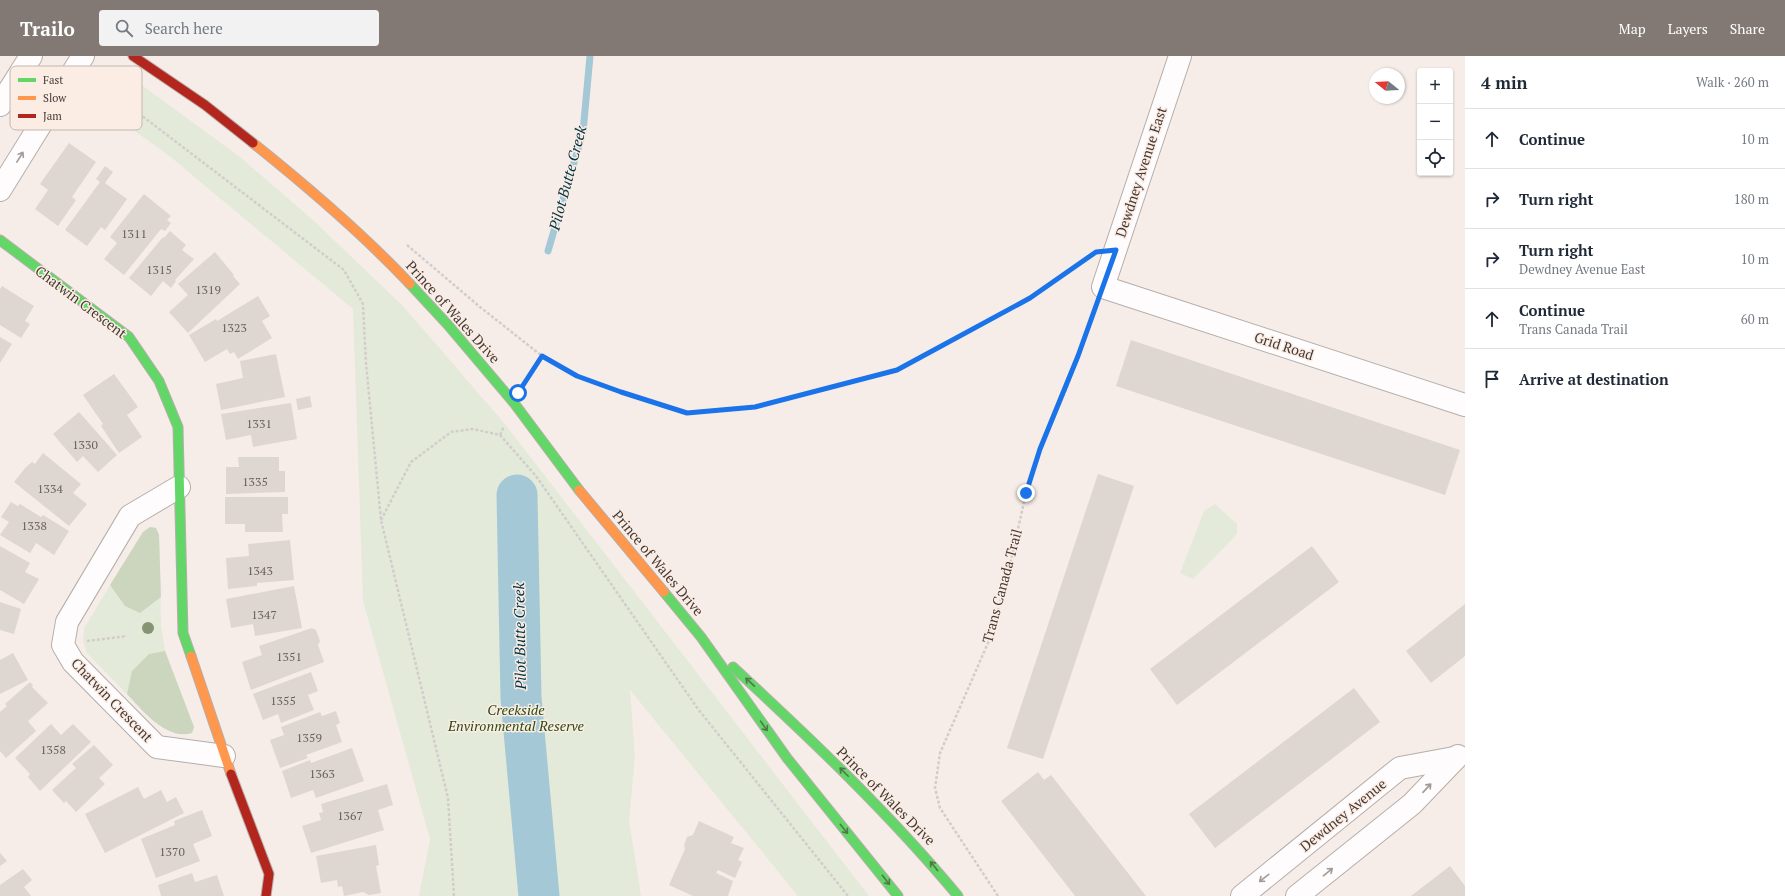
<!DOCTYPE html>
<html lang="en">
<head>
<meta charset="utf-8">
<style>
  body { margin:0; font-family:"PT Serif",serif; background:#f2f2f3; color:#1f2937 }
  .controls { position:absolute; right:12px; top:12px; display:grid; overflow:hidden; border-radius:4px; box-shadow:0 1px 3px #0004 }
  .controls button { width:36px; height:36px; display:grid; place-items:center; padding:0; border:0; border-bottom:1px solid #e0e1e3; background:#fff; color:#1f2937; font:20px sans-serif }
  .compass { position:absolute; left:1369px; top:12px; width:36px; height:36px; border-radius:50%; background:#fff; box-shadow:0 1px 3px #0004; rotate:288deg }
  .stop { position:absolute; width:12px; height:12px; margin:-9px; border:3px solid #1a73e8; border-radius:50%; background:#fff }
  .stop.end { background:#1a73e8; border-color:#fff; box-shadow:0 1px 4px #0008 }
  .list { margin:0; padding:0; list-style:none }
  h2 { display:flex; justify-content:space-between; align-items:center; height:52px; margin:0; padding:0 16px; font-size:17px }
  h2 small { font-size:13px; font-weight:400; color:#747a83 }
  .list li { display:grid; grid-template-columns:26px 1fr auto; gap:12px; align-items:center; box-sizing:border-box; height:60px; padding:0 16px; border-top:1px solid #e0e1e3 }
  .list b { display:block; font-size:15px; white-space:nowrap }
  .list p { margin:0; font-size:13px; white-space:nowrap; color:#747a83 }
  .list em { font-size:13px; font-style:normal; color:#747a83 }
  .icon { flex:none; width:22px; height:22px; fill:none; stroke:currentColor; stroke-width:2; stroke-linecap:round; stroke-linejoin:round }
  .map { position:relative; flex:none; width:1465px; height:840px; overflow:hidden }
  header { display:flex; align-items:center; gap:24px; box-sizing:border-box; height:56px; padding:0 20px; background:#827974; color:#fff }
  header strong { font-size:19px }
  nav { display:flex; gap:22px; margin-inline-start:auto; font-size:14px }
  .search { width:280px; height:36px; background:#f2f2f3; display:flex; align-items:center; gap:10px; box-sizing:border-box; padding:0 14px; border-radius:4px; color:#747a83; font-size:15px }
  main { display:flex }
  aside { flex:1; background:#fff }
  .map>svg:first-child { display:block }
</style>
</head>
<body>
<header>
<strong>Trailo</strong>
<div class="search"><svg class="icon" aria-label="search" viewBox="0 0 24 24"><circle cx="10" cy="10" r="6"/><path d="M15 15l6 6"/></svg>Search here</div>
<nav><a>Map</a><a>Layers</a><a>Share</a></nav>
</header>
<main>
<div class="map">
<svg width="1465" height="840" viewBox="0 0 1465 840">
  <rect width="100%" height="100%" fill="#f6ede9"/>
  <!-- green -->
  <g fill="#e4ead9">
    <path d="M 106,16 L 122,20 L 124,16 L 240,101 L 313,164 L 403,250 L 505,368 L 869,840 L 798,840 L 630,634 L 635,701 L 629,764 L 641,840 L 419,840 L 430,783 L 363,545 L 353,253 L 167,98 L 104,53 L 79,58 L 70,52 C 81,35 86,20 106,16 Z"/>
    <polygon points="1215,448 1237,468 1237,478 1193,523 1180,517 1204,455"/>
    <path d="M 150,471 L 156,472 L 159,479 L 161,569 L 165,595 L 194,671 L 192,677 C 179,681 162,672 152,664 L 87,597 L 83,586 L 84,572 L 143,476 Z"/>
  </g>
  <!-- forest -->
  <g fill="#ccd6be">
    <polygon points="150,471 156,472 159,479 161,541 140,557 125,550 110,529 143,476"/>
    <path d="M 165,595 L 194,671 L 192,677 C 167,685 142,654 127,638 L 132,615 L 149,598 Z"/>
  </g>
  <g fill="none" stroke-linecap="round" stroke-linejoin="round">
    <!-- stream -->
    <polyline stroke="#a4c8d6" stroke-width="7" points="548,195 583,76 590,0"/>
    <!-- river -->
    <polyline stroke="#a4c8d6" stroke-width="41" points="517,439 521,642 539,840"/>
  </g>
  <!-- building -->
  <g fill="#ded6d1">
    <polygon points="69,87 96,106 72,141 76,144 58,170 35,153 48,134 40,128"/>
    <polygon points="105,110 113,116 105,127 127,143 105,174 101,171 87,190 65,174 100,126 96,123"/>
    <polygon points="144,138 171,160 167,164 171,167 165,175 161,173 124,219 104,203 117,187 110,181"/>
    <polygon points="170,175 186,189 182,194 194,203 175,224 176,225 171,232 163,225 151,240 129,222 163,181 164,182"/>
    <polygon points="215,196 234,219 233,220 240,228 188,277 169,256 188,239 178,228"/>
    <polygon points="2,230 34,250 25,265 30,268 21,282 0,269 0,233"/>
    <polygon points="258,240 270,260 262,265 272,282 238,303 234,296 230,298 227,293 205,306 189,279 216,263 217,265"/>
    <polygon points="0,281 12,288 0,307"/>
    <polygon points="1131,284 1460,394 1445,439 1116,330"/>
    <polygon points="276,298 285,341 221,354 216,328 243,322 240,305"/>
    <polygon points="114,318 138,351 127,359 142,381 119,397 101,370 103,368 83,339"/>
    <polygon points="310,340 312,351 298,354 296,343"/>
    <polygon points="291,347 297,383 253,391 251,379 226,384 221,358"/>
    <polygon points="79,356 117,399 98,416 83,400 77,406 53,378"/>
    <polygon points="43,397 81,428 73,437 87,448 69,470 14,426 26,411 32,406 35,408"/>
    <polygon points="238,401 279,401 279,415 285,415 285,436 226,438 226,411 239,411"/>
    <polygon points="1098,418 1134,430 1043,703 1007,692"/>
    <polygon points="225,441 288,441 288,458 282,458 283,476 245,476 245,468 225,468"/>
    <polygon points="11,446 18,450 20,448 41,461 43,459 69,475 54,499 36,487 30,497 0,479 9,466 1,461"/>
    <polygon points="290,484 294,524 257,527 257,530 228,533 226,502 249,500 248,488"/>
    <polygon points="0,490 30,507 25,516 39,523 24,548 0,534"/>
    <polygon points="1312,490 1339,526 1177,649 1150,613"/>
    <polygon points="294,530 302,572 255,580 253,568 231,572 226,543"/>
    <polygon points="0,546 21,553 14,578 0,574"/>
    <polygon points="1465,548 1465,600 1431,627 1406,595"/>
    <polygon points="312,572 316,574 320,585 318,589 324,606 251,634 242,606 262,599 259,590"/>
    <polygon points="13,597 28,624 0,638 0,604"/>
    <polygon points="311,616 318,635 308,639 314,654 281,667 278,658 263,664 253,638"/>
    <polygon points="30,626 33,629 32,631 48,647 28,665 36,675 6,702 0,695 0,656 7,650 5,648"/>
    <polygon points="1354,632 1380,666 1215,792 1189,758"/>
    <polygon points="336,655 340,667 336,669 342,686 306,699 308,702 280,712 270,684 284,679 281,671 320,656 322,660"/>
    <polygon points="51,668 61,679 73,668 91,686 40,735 28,721 30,718 15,702"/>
    <polygon points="94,689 113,709 99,722 105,728 76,756 66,745 64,747 52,734 76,712 72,708"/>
    <polygon points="352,692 364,725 316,742 313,734 291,742 282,715 310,704 311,707"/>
    <polygon points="1038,716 1044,724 1051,719 1146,840 1075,840 1001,745"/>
    <polygon points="387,728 393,749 378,754 384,774 311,797 302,770 321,764 319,757 323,756 321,748"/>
    <polygon points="138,731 144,743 161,734 167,746 176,741 184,757 105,797 85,758"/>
    <polygon points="202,754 212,780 193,788 200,805 156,822 141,783 175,769 174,765"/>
    <polygon points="699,765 734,781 731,787 744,792 738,804 742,806 735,822 718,814 716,817 733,825 728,840 693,840 669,829 685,793 684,789 687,781 693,779"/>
    <polygon points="376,789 379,809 376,810 381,837 369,839 363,836 344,840 342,830 338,831 337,824 321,827 316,800"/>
    <polygon points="0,797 7,805 0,810"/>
    <polygon points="1450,810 1465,830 1465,840 1411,840"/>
    <polygon points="23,813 32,824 24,831 31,840 0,840 0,829"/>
    <polygon points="192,817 195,826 217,819 224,840 161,840 158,829"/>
  </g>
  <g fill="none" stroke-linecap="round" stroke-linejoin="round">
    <!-- street casing -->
    <g stroke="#b6aeaa" stroke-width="24">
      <g id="street">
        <polyline points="1180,0 1103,231 1465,349"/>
        <polyline points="0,49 31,0"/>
        <polyline points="0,134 83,0"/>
        <polyline points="179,431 130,460 67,566 63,589 73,606 157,691 224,700"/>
        <polyline points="1242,840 1400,712 1454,702"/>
        <polyline points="1297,840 1412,748 1458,700"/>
      </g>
    </g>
    <!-- fast casing -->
    <g stroke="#b6aeaa" stroke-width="11">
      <g id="fast">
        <polyline points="0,184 129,281 159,325 178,371 183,577 191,600"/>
        <polyline points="410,228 448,269 514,347 579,434"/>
        <polyline points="664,536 701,581 787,702 898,840"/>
        <path d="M 733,611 C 812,684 889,757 958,840"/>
      </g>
    </g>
    <!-- slow casing -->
    <g stroke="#b6aeaa" stroke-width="11">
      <g id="slow">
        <path d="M 253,87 C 308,131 362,177 410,228"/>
        <polyline points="579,434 664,536"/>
        <polyline points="191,600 231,718"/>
      </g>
    </g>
    <!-- jam casing -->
    <g stroke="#b6aeaa" stroke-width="11">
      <g id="jam">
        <polyline points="133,0 205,49 253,87"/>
        <polyline points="231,718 269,818 266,840"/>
      </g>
    </g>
    <!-- path -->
    <g stroke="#d1cdcc" stroke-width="2.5" stroke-dasharray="3 2" stroke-linecap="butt">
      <polyline points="95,24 344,214 363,248 366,307 381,464 448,742 454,840"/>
      <polyline points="407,189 480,251 542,300 577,320 621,336 687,357 755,351 897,314 1030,242 1089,201"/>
      <polyline points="525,326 542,300"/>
      <polyline points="500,379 504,370"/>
      <polyline points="381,464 411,406 451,376 473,373 500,379 536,420 698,653 848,840"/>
      <polyline points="87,585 127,580"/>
      <polyline points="998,840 940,752 935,732 940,697 991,580 1010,509 1026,437 1040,393 1066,334 1095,253"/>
    </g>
    <!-- street -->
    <use href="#street" stroke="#fefcfc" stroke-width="22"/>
    <!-- fast -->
    <use href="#fast" stroke="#63d668" stroke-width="9"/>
    <!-- slow -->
    <use href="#slow" stroke="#ff974d" stroke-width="9"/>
    <!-- jam -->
    <use href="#jam" stroke="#b3261e" stroke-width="9"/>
  </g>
  <!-- trees -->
  <circle fill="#869472" cx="148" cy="572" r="6"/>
  <!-- one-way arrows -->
  <defs><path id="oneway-shaft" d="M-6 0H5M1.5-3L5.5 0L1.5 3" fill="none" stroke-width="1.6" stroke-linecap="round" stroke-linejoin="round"/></defs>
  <g stroke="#a19b98">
    <use href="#oneway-shaft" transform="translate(20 101) rotate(-58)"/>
    <use href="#oneway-shaft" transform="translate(1427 732) rotate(-47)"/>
    <use href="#oneway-shaft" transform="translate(1328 816) rotate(-39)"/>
    <use href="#oneway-shaft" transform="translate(1264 822) rotate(142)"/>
  </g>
  <g stroke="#507849">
    <use href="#oneway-shaft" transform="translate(750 626) rotate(-137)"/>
    <use href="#oneway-shaft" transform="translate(764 670) rotate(55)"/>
    <use href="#oneway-shaft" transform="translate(844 716) rotate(-135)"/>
    <use href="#oneway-shaft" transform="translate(844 773) rotate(51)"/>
    <use href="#oneway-shaft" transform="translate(934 810) rotate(-129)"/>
    <use href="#oneway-shaft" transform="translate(886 824) rotate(52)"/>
  </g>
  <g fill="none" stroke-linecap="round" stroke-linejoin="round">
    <!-- route -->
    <polyline stroke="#1a73e8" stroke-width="5" points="518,337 542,300 577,320 621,336 687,357 755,351 897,314 1030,242 1096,196 1116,194 1078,300 1040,393 1026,437"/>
  </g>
  <g text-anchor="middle" stroke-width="3" stroke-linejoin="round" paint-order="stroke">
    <!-- number labels -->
    <g font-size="12" fill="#6a615c">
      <text x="134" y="182">1311</text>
      <text x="159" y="218">1315</text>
      <text x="208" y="238">1319</text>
      <text x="234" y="276">1323</text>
      <text x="259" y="372">1331</text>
      <text x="85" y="393">1330</text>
      <text x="255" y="430">1335</text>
      <text x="50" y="437">1334</text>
      <text x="34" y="474">1338</text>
      <text x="260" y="519">1343</text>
      <text x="264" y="563">1347</text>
      <text x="289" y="605">1351</text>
      <text x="283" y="649">1355</text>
      <text x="309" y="686">1359</text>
      <text x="53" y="698">1358</text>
      <text x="322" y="722">1363</text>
      <text x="350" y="764">1367</text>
      <text x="172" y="800">1370</text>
    </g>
    <!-- street labels -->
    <g font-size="14" fill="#443a35" stroke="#fbece4">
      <text transform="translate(1141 116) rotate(-72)" y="5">Dewdney Avenue East</text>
      <text transform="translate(81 246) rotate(37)" y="5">Chatwin Crescent</text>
      <text transform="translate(453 256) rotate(48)" y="5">Prince of Wales Drive</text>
      <text transform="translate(1284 290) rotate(18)" y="5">Grid Road</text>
      <text transform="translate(658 507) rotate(50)" y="5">Prince of Wales Drive</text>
      <text transform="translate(1002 530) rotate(-75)" y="5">Trans Canada Trail</text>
      <text transform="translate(112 644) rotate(46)" y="5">Chatwin Crescent</text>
      <text transform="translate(886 740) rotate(45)" y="5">Prince of Wales Drive</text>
      <text transform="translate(1343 759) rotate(-39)" y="5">Dewdney Avenue</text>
    </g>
    <!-- park labels -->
    <g font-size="14" font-style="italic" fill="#2a4c11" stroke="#fbece4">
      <text x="516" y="659">Creekside<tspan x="516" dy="16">Environmental Reserve</tspan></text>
    </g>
    <!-- water labels -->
    <g font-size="15" font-style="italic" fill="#013545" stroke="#fbece4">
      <text transform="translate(568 122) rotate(-75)" y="5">Pilot Butte Creek</text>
      <text transform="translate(520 580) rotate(-91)" y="5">Pilot Butte Creek</text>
    </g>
  </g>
  <!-- legend -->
  <rect x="10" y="10" width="132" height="64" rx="6" fill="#fbece4" stroke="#c4b7b0" stroke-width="1"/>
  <rect x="18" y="22" width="18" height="4" fill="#63d668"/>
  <rect x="18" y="40" width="18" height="4" fill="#ff974d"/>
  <rect x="18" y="58" width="18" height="4" fill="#b3261e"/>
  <g font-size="11" fill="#443a35">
    <text x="43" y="28">Fast</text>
    <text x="43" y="46">Slow</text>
    <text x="43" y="64">Jam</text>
  </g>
</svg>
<div class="controls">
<button>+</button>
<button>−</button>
<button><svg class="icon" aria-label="locate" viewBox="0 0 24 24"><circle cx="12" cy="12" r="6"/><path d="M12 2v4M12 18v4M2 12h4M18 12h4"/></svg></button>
</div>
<svg class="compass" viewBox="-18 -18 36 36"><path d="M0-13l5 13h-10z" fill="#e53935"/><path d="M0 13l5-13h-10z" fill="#747a83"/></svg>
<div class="stop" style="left:518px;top:337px"></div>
<div class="stop end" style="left:1026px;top:437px"></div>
</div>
<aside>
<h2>4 min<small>Walk · 260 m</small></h2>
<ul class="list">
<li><svg class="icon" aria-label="ahead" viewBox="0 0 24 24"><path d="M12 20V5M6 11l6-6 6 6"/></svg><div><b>Continue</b></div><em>10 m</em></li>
<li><svg class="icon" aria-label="right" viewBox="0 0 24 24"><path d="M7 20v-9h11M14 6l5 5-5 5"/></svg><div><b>Turn right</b></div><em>180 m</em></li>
<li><svg class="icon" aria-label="right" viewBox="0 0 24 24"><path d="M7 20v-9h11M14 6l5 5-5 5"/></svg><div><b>Turn right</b><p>Dewdney Avenue East</p></div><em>10 m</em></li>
<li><svg class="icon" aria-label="ahead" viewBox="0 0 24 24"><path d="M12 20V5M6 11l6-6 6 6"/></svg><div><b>Continue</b><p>Trans Canada Trail</p></div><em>60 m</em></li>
<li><svg class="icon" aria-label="arrive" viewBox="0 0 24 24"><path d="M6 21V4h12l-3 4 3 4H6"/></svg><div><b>Arrive at destination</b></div></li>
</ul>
</aside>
</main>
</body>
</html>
